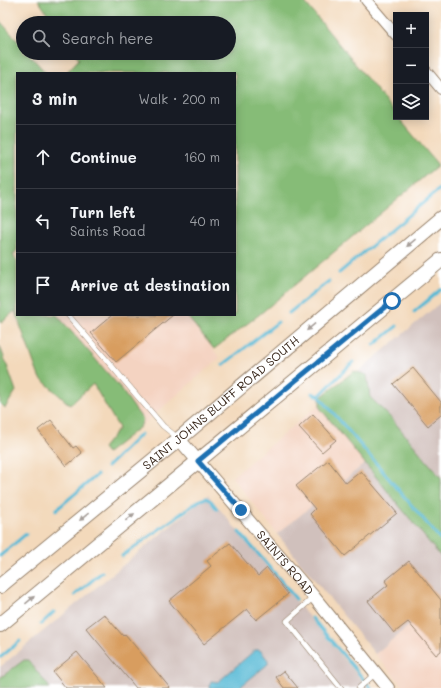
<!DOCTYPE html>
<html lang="en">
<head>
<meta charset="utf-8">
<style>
  body { margin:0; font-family:Mali,sans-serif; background:#20242c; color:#f1f3f6 }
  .controls { position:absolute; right:12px; top:12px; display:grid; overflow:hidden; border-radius:0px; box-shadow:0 2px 10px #0003 }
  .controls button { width:36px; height:36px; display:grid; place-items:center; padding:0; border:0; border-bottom:1px solid #363941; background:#171b24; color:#f1f3f6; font:20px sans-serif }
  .stop { position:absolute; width:12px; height:12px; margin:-9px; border:3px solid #1f6fb2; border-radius:50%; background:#fff }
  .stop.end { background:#1f6fb2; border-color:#fff; box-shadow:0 1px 4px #0008 }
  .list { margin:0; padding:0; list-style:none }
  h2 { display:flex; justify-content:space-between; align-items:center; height:52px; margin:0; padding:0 16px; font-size:17px }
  h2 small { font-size:13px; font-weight:400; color:#9ea1a6 }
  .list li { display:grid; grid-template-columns:26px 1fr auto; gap:12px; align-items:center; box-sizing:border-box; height:64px; padding:0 16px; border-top:1px solid #363941 }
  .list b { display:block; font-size:15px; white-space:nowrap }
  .list p { margin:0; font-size:13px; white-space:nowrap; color:#9ea1a6 }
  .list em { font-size:13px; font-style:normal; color:#9ea1a6 }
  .icon { flex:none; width:22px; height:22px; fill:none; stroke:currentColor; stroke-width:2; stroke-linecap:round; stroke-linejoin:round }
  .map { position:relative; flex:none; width:441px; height:688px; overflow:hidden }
  .search { position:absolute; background:#171b24; box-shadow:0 2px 10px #0003; left:16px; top:16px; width:220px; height:44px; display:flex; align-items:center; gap:10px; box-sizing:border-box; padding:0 14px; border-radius:22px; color:#9ea1a6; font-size:15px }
  .panel { position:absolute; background:#171b24; box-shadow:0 2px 10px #0003; left:16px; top:72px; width:220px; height:244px; border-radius:0px }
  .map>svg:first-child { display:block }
</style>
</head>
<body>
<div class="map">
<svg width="441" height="688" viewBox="0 0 441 688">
  <rect width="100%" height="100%" fill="#fff"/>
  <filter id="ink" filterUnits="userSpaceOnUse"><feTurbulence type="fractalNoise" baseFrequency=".025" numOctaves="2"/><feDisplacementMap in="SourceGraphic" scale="8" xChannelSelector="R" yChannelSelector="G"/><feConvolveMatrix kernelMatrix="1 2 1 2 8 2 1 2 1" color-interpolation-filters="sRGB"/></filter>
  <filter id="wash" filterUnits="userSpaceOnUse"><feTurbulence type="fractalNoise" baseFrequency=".012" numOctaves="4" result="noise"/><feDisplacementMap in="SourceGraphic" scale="16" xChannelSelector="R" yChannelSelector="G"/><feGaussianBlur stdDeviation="0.9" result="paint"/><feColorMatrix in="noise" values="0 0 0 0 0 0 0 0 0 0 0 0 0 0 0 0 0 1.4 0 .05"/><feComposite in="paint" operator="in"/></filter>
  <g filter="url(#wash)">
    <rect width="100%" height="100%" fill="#f3d9bb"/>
    <!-- built -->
    <g fill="#f4d3c1">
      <polygon points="57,315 186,315 220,358 140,427 143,420"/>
      <polygon points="321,403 368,461 277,534 232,477"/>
      <polygon points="441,599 441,688 405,688 375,654"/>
    </g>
    <!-- industrial -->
    <g fill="#d0c0bc">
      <polygon points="441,302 441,599 375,654 277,534 368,461 321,403"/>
      <polygon points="208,495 368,688 0,688 0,667"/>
    </g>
    <!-- forest -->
    <g fill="#86bc77" stroke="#60734a">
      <polygon points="38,0 303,0 396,114 396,117 398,117 438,165 260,314 214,349 186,315 235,315 235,73 66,73 79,59 75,53 229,53 229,23 54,23"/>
      <polygon points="0,21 23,47 23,53 28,53 46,73 17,73 17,250 13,255 17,261 17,315 57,315 118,385 143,420 140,427 107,453 103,448 119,428 93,384 70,405 39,377 15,311 0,323"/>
      <polygon points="0,346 16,391 5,408 0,403"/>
      <polygon points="354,371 367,375 370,397 391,418 441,478 441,557 320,408 320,398"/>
      <polygon points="24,660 28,660 50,688 0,688 0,678"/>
    </g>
    <!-- water -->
    <polygon fill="#56b9d5" stroke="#48727a" points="255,650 260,650 268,660 268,664 239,688 210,688 211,681 218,682"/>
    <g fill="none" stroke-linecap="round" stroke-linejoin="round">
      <!-- stream -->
      <g stroke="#56b9d5" stroke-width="3">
        <polyline points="339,273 441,188"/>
        <polyline points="414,312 441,289"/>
        <polyline points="289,313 329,281"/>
        <polyline points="374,345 397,326"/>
        <polyline points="223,365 278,322"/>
        <polyline points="312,393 319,396 353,362"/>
        <polyline points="319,396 441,540"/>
        <polyline points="107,467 141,434"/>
        <polyline points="56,510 97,475"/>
        <polyline points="239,532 268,565 296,599"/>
        <polyline points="0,556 26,534"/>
        <polyline points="122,556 200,500 206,498 211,501 217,509"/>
        <polyline points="75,595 102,572"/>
        <polyline points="312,618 371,688"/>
        <polyline points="41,624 54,612"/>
        <polyline points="1,657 20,641"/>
      </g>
    </g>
    <g id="blocks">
      <!-- building -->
      <g fill="#d89d5e">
        <polygon points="112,315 173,315 116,362 91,333"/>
        <polygon points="413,368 441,402 441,415 428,426 393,384"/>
        <polygon points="313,414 336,440 322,452 299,427"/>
        <polygon points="51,420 73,448 76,446 82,453 66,466 38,430"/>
        <polygon points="328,460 346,483 361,471 397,513 345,556 310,514 315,509 296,486"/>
        <polygon points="230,543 258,576 267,568 288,594 256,620 247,609 204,644 169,601 211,566 207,561"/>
        <polygon points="409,561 441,600 441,651 436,655 408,622 394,633 368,601 388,585 385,581"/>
        <polygon points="104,614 123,636 125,634 170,688 136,688 86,628"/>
        <polygon points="77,652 107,688 66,688 53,672"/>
        <polygon points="284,671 298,688 284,688 276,677"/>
      </g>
    </g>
  </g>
  <g filter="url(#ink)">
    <use href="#blocks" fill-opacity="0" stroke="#97826c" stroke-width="1"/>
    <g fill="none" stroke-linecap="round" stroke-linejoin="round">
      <!-- service casing -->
      <g stroke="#97826c" stroke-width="6">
        <g id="service">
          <polyline points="68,315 163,426 178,438"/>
          <polyline points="314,597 287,621 341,688"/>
          <polyline points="359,688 376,673"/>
        </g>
      </g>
      <!-- minor casing -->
      <g stroke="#97826c" stroke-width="12">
        <g id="minor">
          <polyline points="366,0 396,35"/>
          <polyline points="426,71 441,89"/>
        </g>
      </g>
      <!-- tertiary casing -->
      <g stroke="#97826c" stroke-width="14">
        <g id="tertiary">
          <path id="s1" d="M 179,439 L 314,597 L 388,688"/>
        </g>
      </g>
      <!-- secondary casing -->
      <g stroke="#97826c" stroke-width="16">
        <g id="secondary">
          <path id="s2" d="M 0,586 L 179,439 L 441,218"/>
          <polyline points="0,625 441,260"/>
        </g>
      </g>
      <!-- service -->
      <use href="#service" stroke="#fff" stroke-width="5"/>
      <!-- minor -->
      <use href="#minor" stroke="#fff" stroke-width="10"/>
      <!-- tertiary -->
      <use href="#tertiary" stroke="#fff" stroke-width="12"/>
      <!-- secondary -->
      <use href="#secondary" stroke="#fff" stroke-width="14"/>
    </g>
    <!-- one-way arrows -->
    <defs><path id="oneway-solid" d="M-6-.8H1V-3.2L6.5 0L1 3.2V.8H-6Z"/></defs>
    <g fill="#a79f9a">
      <use href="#oneway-solid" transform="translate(411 243) rotate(140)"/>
      <use href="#oneway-solid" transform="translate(311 327) rotate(140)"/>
      <use href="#oneway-solid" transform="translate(84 517) rotate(141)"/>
      <use href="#oneway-solid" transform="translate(130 517) rotate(-39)"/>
      <use href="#oneway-solid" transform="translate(30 600) rotate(-40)"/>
    </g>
  </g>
  <g fill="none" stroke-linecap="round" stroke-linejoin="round" filter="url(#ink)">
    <!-- route -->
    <polyline stroke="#1f6fb2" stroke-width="5" points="241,510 198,461 392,301"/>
  </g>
  <g text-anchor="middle" stroke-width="3.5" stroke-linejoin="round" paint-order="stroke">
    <!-- street labels -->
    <g font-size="12" fill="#3b2a1e" stroke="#fff">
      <text dy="4" stroke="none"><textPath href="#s2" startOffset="287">SAINT JOHNS BLUFF ROAD SOUTH</textPath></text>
      <text dy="4" stroke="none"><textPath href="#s1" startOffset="163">SAINTS ROAD</textPath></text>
    </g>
  </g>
</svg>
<div class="controls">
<button>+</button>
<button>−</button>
<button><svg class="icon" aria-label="layers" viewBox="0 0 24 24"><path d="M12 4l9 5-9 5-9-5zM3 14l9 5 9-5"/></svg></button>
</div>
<div class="stop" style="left:392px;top:301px"></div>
<div class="stop end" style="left:241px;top:510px"></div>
<div class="search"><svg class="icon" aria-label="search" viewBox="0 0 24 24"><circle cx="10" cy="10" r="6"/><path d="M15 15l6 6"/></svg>Search here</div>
<section class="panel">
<h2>3 min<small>Walk · 200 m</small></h2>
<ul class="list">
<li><svg class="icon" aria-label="ahead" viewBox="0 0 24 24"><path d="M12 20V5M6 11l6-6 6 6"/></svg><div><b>Continue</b></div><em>160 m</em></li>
<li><svg class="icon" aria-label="left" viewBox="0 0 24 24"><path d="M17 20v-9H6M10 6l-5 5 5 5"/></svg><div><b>Turn left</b><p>Saints Road</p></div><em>40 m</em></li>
<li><svg class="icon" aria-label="arrive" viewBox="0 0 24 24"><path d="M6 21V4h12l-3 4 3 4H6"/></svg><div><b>Arrive at destination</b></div></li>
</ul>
</section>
</div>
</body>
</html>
